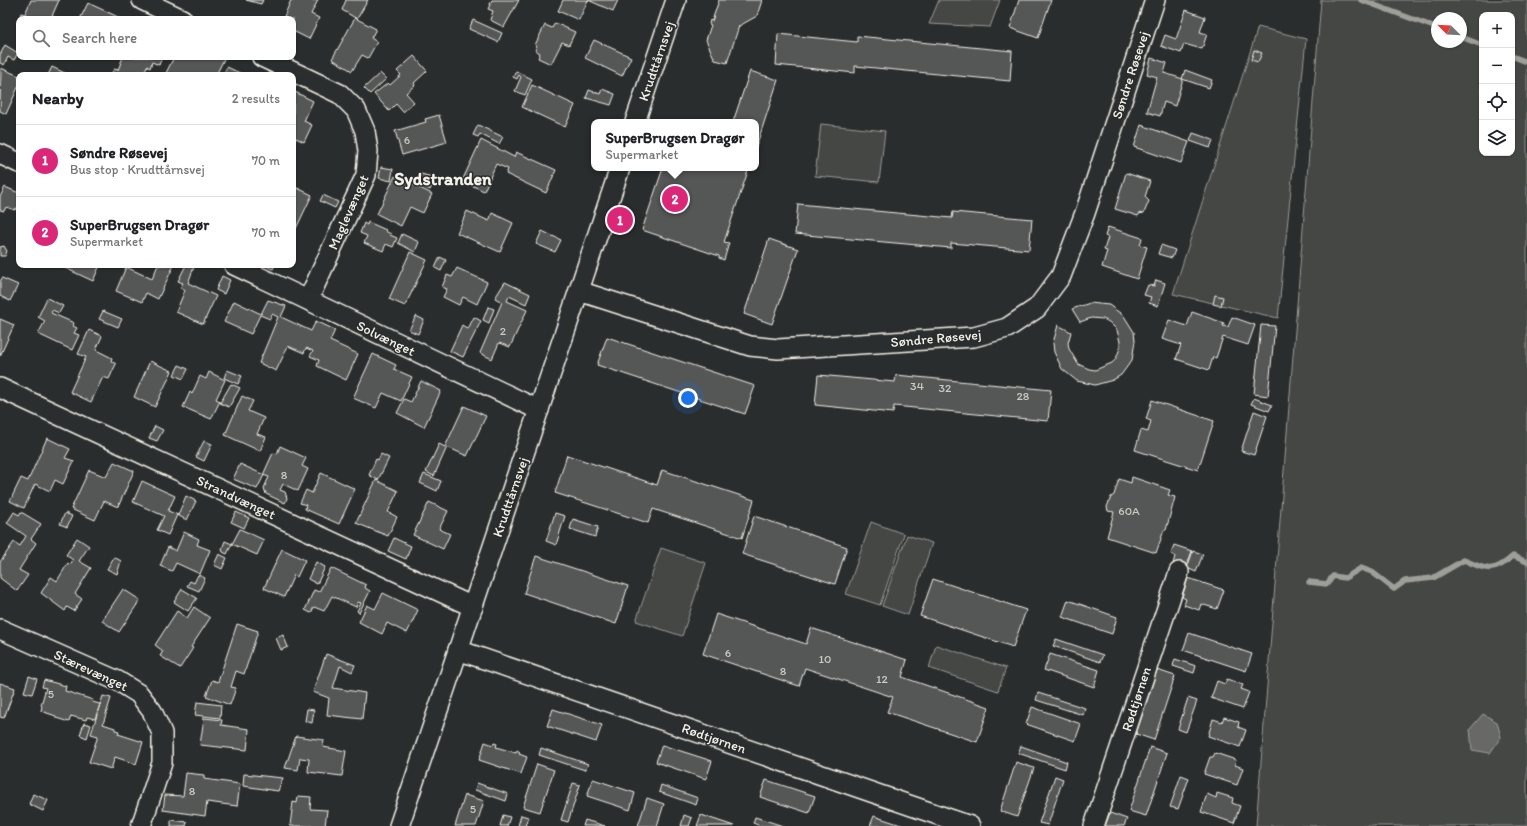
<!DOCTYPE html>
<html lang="en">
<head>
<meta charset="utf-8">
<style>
  body { margin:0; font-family:Itim,sans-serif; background:#f2f2f2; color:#202124 }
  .controls { position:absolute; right:12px; top:12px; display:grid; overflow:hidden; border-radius:8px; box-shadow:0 1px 3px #0004 }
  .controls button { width:36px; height:36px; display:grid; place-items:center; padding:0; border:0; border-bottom:1px solid #e0e0e0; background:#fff; color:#202124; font:20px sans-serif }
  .compass { position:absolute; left:1431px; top:12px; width:36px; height:36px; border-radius:50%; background:#fff; box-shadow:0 1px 3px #0004; rotate:294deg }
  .you { position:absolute; left:688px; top:398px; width:14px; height:14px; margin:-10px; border:3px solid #fff; border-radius:50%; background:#1a73e8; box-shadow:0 0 0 6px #1a73e833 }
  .badge { display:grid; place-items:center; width:26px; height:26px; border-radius:50%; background:#db2777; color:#fff; font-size:13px; font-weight:700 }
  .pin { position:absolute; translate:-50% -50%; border:2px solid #fff; box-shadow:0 1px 4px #0006 }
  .popup { position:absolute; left:591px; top:119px; width:168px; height:52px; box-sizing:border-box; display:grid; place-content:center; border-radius:8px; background:#fff; filter:drop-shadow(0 1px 3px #0005); font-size:13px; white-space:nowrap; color:#757577 }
  .popup b { font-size:15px; color:#202124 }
  .popup::after { content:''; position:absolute; left:50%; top:100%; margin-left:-8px; border:8px solid transparent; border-top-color:#fff }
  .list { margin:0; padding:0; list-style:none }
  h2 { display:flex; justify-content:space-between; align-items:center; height:52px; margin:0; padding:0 16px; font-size:17px }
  h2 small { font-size:13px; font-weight:400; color:#757577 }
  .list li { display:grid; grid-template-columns:26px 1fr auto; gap:12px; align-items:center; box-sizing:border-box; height:72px; padding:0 16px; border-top:1px solid #e0e0e0 }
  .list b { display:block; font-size:15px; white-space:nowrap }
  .list p { margin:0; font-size:13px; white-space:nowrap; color:#757577 }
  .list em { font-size:13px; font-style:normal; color:#757577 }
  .icon { flex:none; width:22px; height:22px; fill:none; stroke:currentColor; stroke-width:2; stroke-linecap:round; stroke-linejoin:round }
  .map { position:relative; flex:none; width:1527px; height:826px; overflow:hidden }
  .search { position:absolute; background:#fff; box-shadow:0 1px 3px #0004; left:16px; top:16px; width:280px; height:44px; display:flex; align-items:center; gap:10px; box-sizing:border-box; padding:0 14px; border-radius:8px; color:#757577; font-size:15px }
  .panel { position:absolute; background:#fff; box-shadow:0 1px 3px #0004; left:16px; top:72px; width:280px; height:196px; border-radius:8px }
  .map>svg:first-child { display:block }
</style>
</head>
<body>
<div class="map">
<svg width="1527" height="826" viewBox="0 0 1527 826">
  <rect width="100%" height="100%" fill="#2a2d2e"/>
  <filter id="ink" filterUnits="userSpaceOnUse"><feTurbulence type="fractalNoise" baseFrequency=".025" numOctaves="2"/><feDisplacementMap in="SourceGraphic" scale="8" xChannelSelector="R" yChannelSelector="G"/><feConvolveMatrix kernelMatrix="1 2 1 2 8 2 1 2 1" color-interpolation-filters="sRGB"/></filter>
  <g filter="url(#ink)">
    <!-- green -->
    <g fill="#444645" stroke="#9c9c96" fill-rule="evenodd">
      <polygon points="939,0 1000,0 990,27 929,24"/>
      <path d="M 1321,0 L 1527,0 L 1527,826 L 1256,826 ZM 1482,15 L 1512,15 L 1512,153 L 1482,153 ZM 1437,18 L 1461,18 L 1461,42 L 1437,42 Z"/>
      <polygon points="1258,27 1306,39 1278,318 1173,294"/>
      <polygon points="821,124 885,131 879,182 815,176"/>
      <polygon points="871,522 904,534 880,605 846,594"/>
      <polygon points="907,535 932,543 908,615 882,606"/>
      <polygon points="661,548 706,563 682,636 636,621"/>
      <polygon points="936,645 1006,668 998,691 929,668"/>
    </g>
    <!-- water -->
    <polygon fill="#676866" stroke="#9f9f9a" points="1483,714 1497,722 1501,737 1490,753 1472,750 1470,729"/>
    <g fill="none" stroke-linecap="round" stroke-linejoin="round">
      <!-- stream -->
      <g stroke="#9f9f9a" stroke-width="5.5">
        <polyline points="1361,0 1437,28"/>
        <polyline points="1461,37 1482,45"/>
        <polyline points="1512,56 1527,62"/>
        <path d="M 1309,582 L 1327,584 L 1333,576 L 1345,578 L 1361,568 L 1372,572 L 1394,589 L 1405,581 L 1433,578 L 1464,560 C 1486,570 1493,574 1513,556 L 1527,562"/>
      </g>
    </g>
    <!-- building -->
    <g fill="#555756" stroke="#f4f1e8">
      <polygon points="31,0 59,0 52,16 59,19 19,19 19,24 17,23 21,13 25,14"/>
      <polygon points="246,0 263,0 261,4"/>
      <polygon points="291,0 318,0 311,14 319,18 309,39 293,31 293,19 283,19"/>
      <polygon points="346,0 368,0 357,19 342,10"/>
      <polygon points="492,0 519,0 504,27 490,20 493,11 488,9"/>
      <polygon points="563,0 618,0 613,11 588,0 579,20 558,11"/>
      <polygon points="719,0 762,0 757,16 739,26 727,63 715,60 706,40 711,25 709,24 710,20 712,21"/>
      <polygon points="1019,0 1051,0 1038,38 1010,28"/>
      <polygon points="88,3 116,16 120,19 80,19"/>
      <polygon points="1186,10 1205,17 1200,32 1207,34 1202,49 1184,44 1181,53 1161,46 1165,35 1176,39"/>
      <polygon points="355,18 376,29 371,38 377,42 368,58 362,55 352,71 332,59"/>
      <polygon points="473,20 502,33 498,42 469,29"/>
      <polygon points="555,23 575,32 569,45 562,42 551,64 538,58 540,53 535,50 537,46 535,45 545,25 552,28"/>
      <polygon points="778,34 857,42 857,36 1012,51 1010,81 855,66 855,73 776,65"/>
      <polygon points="594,40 631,57 622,76 585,58"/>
      <polygon points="5,45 18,53 14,60 8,57 4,65 0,63 0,55"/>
      <polygon points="1254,50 1262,53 1258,62 1251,60"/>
      <polygon points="414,56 427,71 414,83 415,85 406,93 414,102 403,112 396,104 389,111 374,94 388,83 390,85 401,75 397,71"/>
      <polygon points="123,57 162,57 159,65 152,62 150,68 147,66 143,75 111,75 114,69 118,70"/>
      <polygon points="174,57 206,58 225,57 216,75 165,75"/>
      <polygon points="1151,58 1167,63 1164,73 1183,79 1175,106 1164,102 1160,116 1147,112 1157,77 1147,74"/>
      <polygon points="52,67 69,75 48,75"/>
      <polygon points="227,67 244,75 223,75"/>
      <polygon points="1,68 19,76 19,85 6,114 0,111"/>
      <polygon points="1185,70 1212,80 1209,88 1182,79"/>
      <polygon points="516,71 532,79 525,95 515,91 521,77 519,75 517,79 513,77"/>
      <polygon points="750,71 778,80 756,147 756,122 733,122"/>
      <polygon points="380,73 386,79 370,94 364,88"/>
      <polygon points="532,85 575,105 565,127 522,107"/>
      <polygon points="602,89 615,94 611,105 586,98 589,90 600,94"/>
      <polygon points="293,91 313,101 304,121 312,125 304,142 296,138 293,144"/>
      <polygon points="439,115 447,142 402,155 395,131 426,122 425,119"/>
      <polygon points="478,125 503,137 499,144 480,134 478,137 473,135"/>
      <polygon points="1141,125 1189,142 1181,163 1134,147"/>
      <polygon points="1193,133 1213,140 1210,148 1190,141"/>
      <polygon points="481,140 514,157 516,152 556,170 546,193 506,174 508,169 496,164 484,191 462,181"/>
      <polygon points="381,167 393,169 391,181 379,178"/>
      <polygon points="663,168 749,168 724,242 729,243 724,260 719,258 719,256 642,230"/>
      <polygon points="1126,173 1150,181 1145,197 1149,201 1144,213 1139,214 1138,216 1115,209"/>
      <polygon points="421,174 436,178 430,190 417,184"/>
      <polygon points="395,176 432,194 423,213 410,207 401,226 377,214"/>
      <polygon points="293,186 312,195 293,235"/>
      <polygon points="5,187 19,193 19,209 16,208 15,210 6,207 4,211 0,210 0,197"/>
      <polygon points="323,195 338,202 335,208 320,201"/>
      <polygon points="798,204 952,218 953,212 1032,219 1029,250 951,243 951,248 795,234"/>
      <polygon points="467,211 489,221 492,213 513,223 500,252 457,233"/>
      <polygon points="368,222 386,230 385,231 391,234 390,235 397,238 393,247 386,244 383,251 364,243 367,236 360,233 364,223 367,225"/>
      <polygon points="1108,227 1142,238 1140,245 1147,247 1137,279 1102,267 1107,251 1104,250 1108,237 1105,236"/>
      <polygon points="542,231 561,240 555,252 536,244"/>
      <polygon points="402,234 419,242 415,252 398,243"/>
      <polygon points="769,239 798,249 772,324 744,314"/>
      <polygon points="1161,245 1175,250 1172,258 1158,254"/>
      <polygon points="4,246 7,251 5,256 0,256 0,247"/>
      <polygon points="410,252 427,260 405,306 389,299"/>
      <polygon points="440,257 446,260 441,271 435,268"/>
      <polygon points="64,265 100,265 93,281 63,267"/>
      <polygon points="158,265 174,265 158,299 146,293 142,302 116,291 126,267 152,279"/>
      <polygon points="186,265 194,267 188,283 216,296 203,324 176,312 185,290 180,288 183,283 178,281"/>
      <polygon points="263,265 275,265 273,269"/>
      <polygon points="457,268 487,282 477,304 463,297 459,305 443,297 447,289 442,287 447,275 452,277"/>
      <polygon points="222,276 230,280 224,294 216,290"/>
      <polygon points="2,278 18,285 10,301 0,296 0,282"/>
      <polygon points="1156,280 1165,283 1158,306 1149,303 1151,297 1144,295 1148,285 1154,286"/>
      <polygon points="505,282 530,294 526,304 509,296 507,301 527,310 510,347 499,343 492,359 480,353 502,302 495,298"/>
      <polygon points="1215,295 1223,297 1221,306 1213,304"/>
      <polygon points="47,298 63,306 59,313 52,310 51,313 74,323 73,326 77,328 74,333 79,335 72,350 38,334 45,321 38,317"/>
      <polygon points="268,300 286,306 281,317 311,331 316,321 335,330 330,341 358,354 346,380 317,366 319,360 310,356 313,351 306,348 304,353 288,346 276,371 259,363 278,317 272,314 270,319 260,315 251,334 224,322 234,301 261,314"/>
      <polygon points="1090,303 1109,305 1124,316 1134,332 1135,341 1132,360 1121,375 1113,380 1095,385 1077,381 1062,369 1054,352 1053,343 1058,325 1071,332 1068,343 1069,349 1078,364 1089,369 1095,370 1112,363 1116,359 1120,348 1120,342 1117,330 1109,322 1103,319 1091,318 1080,322 1072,309"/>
      <polygon points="488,307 494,309 489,323 483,320"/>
      <polygon points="103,311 122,319 118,327 99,319"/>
      <polygon points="1192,312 1224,323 1223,326 1228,327 1232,317 1255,325 1248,345 1223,337 1216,358 1213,357 1209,370 1176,359 1181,345 1162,339 1169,320 1187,326"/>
      <polygon points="416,316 424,320 418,334 409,330"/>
      <polygon points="474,317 481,321 463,357 450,351 462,325 468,329"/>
      <polygon points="0,319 14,325 0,356"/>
      <polygon points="1261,325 1275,326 1268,396 1254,394"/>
      <polygon points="89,330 102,336 96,350 112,358 111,361 116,364 109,379 103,377 91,402 70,392 86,357 78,354"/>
      <polygon points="607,337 755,386 745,414 597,365"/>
      <polygon points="373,354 396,365 394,369 412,377 401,401 383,393 376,408 353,398"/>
      <polygon points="150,361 172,371 155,407 134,397"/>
      <polygon points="179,365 188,369 183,379 174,375"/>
      <polygon points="227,370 242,376 238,384 224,378"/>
      <polygon points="209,372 225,380 216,399 220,401 211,419 183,407 190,392 192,394 200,376 206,379"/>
      <polygon points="818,375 895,382 896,375 1051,390 1048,421 894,406 893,413 815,405"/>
      <polygon points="421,381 441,391 424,427 397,413 404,399 411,402"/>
      <polygon points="231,384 240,388 229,407 220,403"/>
      <polygon points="242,396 253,401 248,411 264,418 257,434 266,437 260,451 225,435"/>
      <polygon points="1254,398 1272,405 1269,411 1251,404"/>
      <polygon points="1152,400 1214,421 1198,470 1135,450 1141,430 1148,432 1151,421 1146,419"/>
      <polygon points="464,406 486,416 467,456 447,447 434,476 426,472 439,444 445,447"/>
      <polygon points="1254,411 1267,416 1254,455 1241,451"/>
      <polygon points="155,426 163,430 157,441 149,438"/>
      <polygon points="47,438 70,449 65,458 74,461 63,484 55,480 50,491 35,484 24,508 10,501 21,478 28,481"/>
      <polygon points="204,441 212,444 204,461 196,457"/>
      <polygon points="280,446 306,458 302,466 308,469 298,491 283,484 280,490 285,492 287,498 285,503 266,494 264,488 269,477 263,475 273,453 277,454"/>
      <polygon points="381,454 389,458 378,480 369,475 376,459 378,460"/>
      <polygon points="567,455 657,485 662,470 754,500 742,538 653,509 648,523 555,493"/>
      <polygon points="114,462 134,471 118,507 104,501 95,520 71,509 89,470 106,477"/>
      <polygon points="240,464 264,475 257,489 233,479"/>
      <polygon points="321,473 355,489 339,524 305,509 306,505 300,503 306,490 312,493"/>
      <polygon points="424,474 441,481 437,491 420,483"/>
      <polygon points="1132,477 1170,490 1168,495 1175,497 1166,530 1164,530 1156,553 1107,537 1114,512 1108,511 1107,507 1111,497 1114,495 1119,479 1131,483"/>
      <polygon points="376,480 398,491 388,512 397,517 388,536 356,523"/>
      <polygon points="142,481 175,496 168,511 178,515 186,496 196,501 187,520 177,515 168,535 157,530 164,516 133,502"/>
      <polygon points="429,502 448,511 439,529 450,534 443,549 413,535"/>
      <polygon points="14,512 19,515 21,512 41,524 31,539 36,543 19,570 28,575 17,591 0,578 0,562 14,542 20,546 26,536 7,523"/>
      <polygon points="236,512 249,518 244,528 231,522"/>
      <polygon points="65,513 72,516 67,527 60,524"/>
      <polygon points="555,513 565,516 556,545 546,541"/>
      <polygon points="754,516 847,547 835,584 742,554"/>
      <polygon points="573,519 598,527 595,537 570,529"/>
      <polygon points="240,529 264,540 257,555 232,544"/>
      <polygon points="184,532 199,539 197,545 210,550 200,574 176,563 172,571 160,566 168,547 176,551"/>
      <polygon points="77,538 89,546 79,561 91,568 75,594 82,599 74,611 67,607 65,611 41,593 51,577 57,581 68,563 70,565 73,560 66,555"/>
      <polygon points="394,538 411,546 406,559 388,551"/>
      <polygon points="225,541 232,544 227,554 223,552 222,549"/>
      <polygon points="1174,545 1192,551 1186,568 1173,564 1175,556 1171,554"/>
      <polygon points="282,549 305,560 297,577 294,575 284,597 264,588"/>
      <polygon points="1193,551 1203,554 1196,572 1187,568"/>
      <polygon points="219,554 227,558 222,569 214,565"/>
      <polygon points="536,556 628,586 616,624 524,593"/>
      <polygon points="114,557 121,561 117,574 107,569"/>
      <polygon points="316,562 325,567 317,584 308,579"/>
      <polygon points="331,568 366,585 365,588 370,591 359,613 357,611 361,603 358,602 356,607 332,596 324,611 314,607 311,613 305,610 314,590 319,592"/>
      <polygon points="198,575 205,578 199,591 187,586 190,581 194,583"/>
      <polygon points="1188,578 1224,590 1217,609 1201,604 1199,610 1184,605 1186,599 1182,597"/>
      <polygon points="933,579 1026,610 1013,647 920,616"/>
      <polygon points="123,589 140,600 119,632 102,621"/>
      <polygon points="182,589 197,598 188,611 174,602"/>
      <polygon points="383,593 418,610 407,633 387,623 382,634 359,622 367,605 375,609"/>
      <polygon points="1068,600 1117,617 1112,634 1062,617"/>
      <polygon points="194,607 210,618 191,647 193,648 180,668 160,656 163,651 155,645 177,611 187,618"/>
      <polygon points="716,614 806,644 811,628 907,660 902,677 989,707 977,742 887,712 893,697 805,668 799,686 703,654"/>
      <polygon points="237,624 258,631 244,674 236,671 231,687 236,688 230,705 206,696 212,680 218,682"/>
      <polygon points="1189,633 1252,654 1246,671 1183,650"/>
      <polygon points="283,635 288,647 281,650 276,638"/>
      <polygon points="1056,639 1103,655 1100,662 1053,646"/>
      <polygon points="326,654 355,665 352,672 340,666 333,688 365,693 362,719 327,715 329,698 313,692"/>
      <polygon points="1050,654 1099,670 1094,687 1044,670"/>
      <polygon points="1175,659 1196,666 1194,673 1173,666"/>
      <polygon points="1157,670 1175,676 1154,740 1136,734"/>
      <polygon points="29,676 37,679 32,694 24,692"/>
      <polygon points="1227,679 1243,685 1241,689 1249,692 1243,709 1211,698 1217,681 1225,684"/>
      <polygon points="44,680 66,686 65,691 93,700 92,702 100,704 95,719 87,717 86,720 71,716 69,722 56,718 56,716 41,711 42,706 41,705 46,688 42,687"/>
      <polygon points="0,683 15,688 4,718 0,717"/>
      <polygon points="1038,693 1085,708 1083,715 1036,700"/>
      <polygon points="103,696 111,698 103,724 115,728 115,730 119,731 118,734 143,742 136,764 115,757 111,769 89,762 98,736 91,734"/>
      <polygon points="1188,698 1197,701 1186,732 1178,729"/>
      <polygon points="197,702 221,705 220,718 195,715"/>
      <polygon points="1032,707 1081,724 1075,741 1026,724"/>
      <polygon points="307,709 314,710 312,723 305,721"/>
      <polygon points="553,709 602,725 596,742 547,726"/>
      <polygon points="1224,717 1239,722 1238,727 1246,730 1240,747 1208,736 1213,719 1222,722"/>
      <polygon points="204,718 222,720 221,725 249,729 247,750 200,745"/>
      <polygon points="84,723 91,725 87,738 80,735"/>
      <polygon points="296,736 324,740 323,747 346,751 342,776 308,772 309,759 300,758 298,770 285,768"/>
      <polygon points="485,742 493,745 494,743 497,744 496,747 516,753 517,750 520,752 519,754 527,757 521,774 479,760"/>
      <polygon points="662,745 712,761 706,779 656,762"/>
      <polygon points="1021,746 1067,762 1065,769 1018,753"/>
      <polygon points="1150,747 1167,753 1146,816 1129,811"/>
      <polygon points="541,748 588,764 585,770 539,755"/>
      <polygon points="1215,753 1236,760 1235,765 1243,768 1237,785 1204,774 1210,757 1213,757"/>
      <polygon points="1016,762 1034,768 1017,817 1000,811"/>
      <polygon points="537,764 554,770 540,812 523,807"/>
      <polygon points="186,773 204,775 204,779 240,784 237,806 207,802 205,816 163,810 165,795 183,796"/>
      <polygon points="244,774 283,778 278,791 243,786"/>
      <polygon points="1181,775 1189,778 1178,809 1170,807"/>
      <polygon points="1055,776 1063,779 1048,825 1039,823"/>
      <polygon points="593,779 635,793 630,810 587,796"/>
      <polygon points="766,780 815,796 809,813 760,797"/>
      <polygon points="477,783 508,794 506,801 475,790"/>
      <polygon points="573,783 580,785 568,822 561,820"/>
      <polygon points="661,785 698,798 696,805 659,792"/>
      <polygon points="1217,793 1233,798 1232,803 1240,806 1234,823 1201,812 1207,794 1216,798"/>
      <polygon points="33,794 48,800 43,811 29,804"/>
      <polygon points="465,795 484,801 476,826 455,826"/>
      <polygon points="298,796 311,797 310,809 327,810 325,826 290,826 293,802 297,803"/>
      <polygon points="647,798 664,804 657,826 638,826"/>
      <polygon points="1110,813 1127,819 1124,826 1105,826"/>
      <polygon points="503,815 510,817 507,826 500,826"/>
      <polygon points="521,815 528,817 525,826 518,826"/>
      <polygon points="684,815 692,818 689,826 681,826"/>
      <polygon points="701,815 734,826 697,826"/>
      <polygon points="874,816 904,826 870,826"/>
      <polygon points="755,817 783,826 761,826 753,823"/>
      <polygon points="171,820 187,822 186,826 171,826"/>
      <polygon points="585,820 605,826 583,826"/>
    </g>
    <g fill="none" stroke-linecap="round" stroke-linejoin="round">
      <!-- minor casing -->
      <g stroke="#f4f1e8" stroke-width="22">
        <g id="minor">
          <polyline points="142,0 182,19"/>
          <polyline points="262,57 340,94 356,110 365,131 368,151 366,175 308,300"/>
          <polyline points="635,122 676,0"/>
          <polyline points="0,154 19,163"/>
          <polyline points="234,265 539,410"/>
          <polyline points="579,291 750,346 778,349 974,337 1007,328 1037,308 1061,276 1085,213 1155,0"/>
          <polyline points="0,388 473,607"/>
          <polyline points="0,629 118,681 139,694 152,711 162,733 162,763 141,826"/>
          <polyline points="458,650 970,826"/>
          <polyline points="399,826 620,168"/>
          <polyline points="1094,826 1179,572"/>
        </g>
      </g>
      <!-- minor -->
      <use href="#minor" stroke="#2a2d2e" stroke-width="19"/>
    </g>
  </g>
  <g text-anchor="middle" stroke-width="3" stroke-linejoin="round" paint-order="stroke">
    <!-- number labels -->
    <g font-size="12" fill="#cccac4">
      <text x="407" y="144">6</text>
      <text x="503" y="335">2</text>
      <text x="917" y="390">34</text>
      <text x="945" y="392">32</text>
      <text x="1023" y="400">28</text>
      <text x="284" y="479">8</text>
      <text x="1129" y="515">60A</text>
      <text x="728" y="657">6</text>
      <text x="825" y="663">10</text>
      <text x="783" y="675">8</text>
      <text x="882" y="683">12</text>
      <text x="51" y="698">5</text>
      <text x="192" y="795">8</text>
      <text x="473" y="813">5</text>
    </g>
    <!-- street labels -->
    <g font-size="14" fill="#f4f1e8" stroke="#2a2d2e">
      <text transform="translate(656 61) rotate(-71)" y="5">Krudttårnsvej</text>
      <text transform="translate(1130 75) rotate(-72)" y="5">Søndre Røsevej</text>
      <text transform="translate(348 212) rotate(-66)" y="5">Maglevænget</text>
      <text transform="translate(386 338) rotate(26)" y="5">Solvænget</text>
      <text transform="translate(936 338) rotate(-5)" y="5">Søndre Røsevej</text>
      <text transform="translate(236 497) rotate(25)" y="5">Strandvænget</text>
      <text transform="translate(510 497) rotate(-71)" y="5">Krudttårnsvej</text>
      <text transform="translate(91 670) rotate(25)" y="5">Stærevænget</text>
      <text transform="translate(1136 699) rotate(-72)" y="5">Rødtjørnen</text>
      <text transform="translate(714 738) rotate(19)" y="5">Rødtjørnen</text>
    </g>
    <!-- district labels -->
    <g font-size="18" font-weight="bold" fill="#f4f1e8" stroke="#2a2d2e">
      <text x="443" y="185">Sydstranden</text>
    </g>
  </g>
</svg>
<div class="controls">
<button>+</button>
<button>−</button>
<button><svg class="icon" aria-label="locate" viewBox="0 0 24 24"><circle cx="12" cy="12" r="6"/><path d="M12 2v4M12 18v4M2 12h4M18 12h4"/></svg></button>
<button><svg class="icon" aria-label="layers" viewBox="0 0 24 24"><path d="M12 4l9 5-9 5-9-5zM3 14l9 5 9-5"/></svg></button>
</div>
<svg class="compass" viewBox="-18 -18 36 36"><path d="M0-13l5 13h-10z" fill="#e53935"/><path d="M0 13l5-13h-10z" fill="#757577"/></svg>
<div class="you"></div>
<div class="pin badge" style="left:620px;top:220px">1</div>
<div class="pin badge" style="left:675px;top:199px">2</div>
<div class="popup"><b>SuperBrugsen Dragør</b>Supermarket</div>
<div class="search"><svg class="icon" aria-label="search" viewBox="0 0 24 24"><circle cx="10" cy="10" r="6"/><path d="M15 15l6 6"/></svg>Search here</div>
<section class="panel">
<h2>Nearby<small>2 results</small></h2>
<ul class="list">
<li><span class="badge">1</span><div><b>Søndre Røsevej</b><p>Bus stop · Krudttårnsvej</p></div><em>70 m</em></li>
<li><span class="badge">2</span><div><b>SuperBrugsen Dragør</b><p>Supermarket</p></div><em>70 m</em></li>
</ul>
</section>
</div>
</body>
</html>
